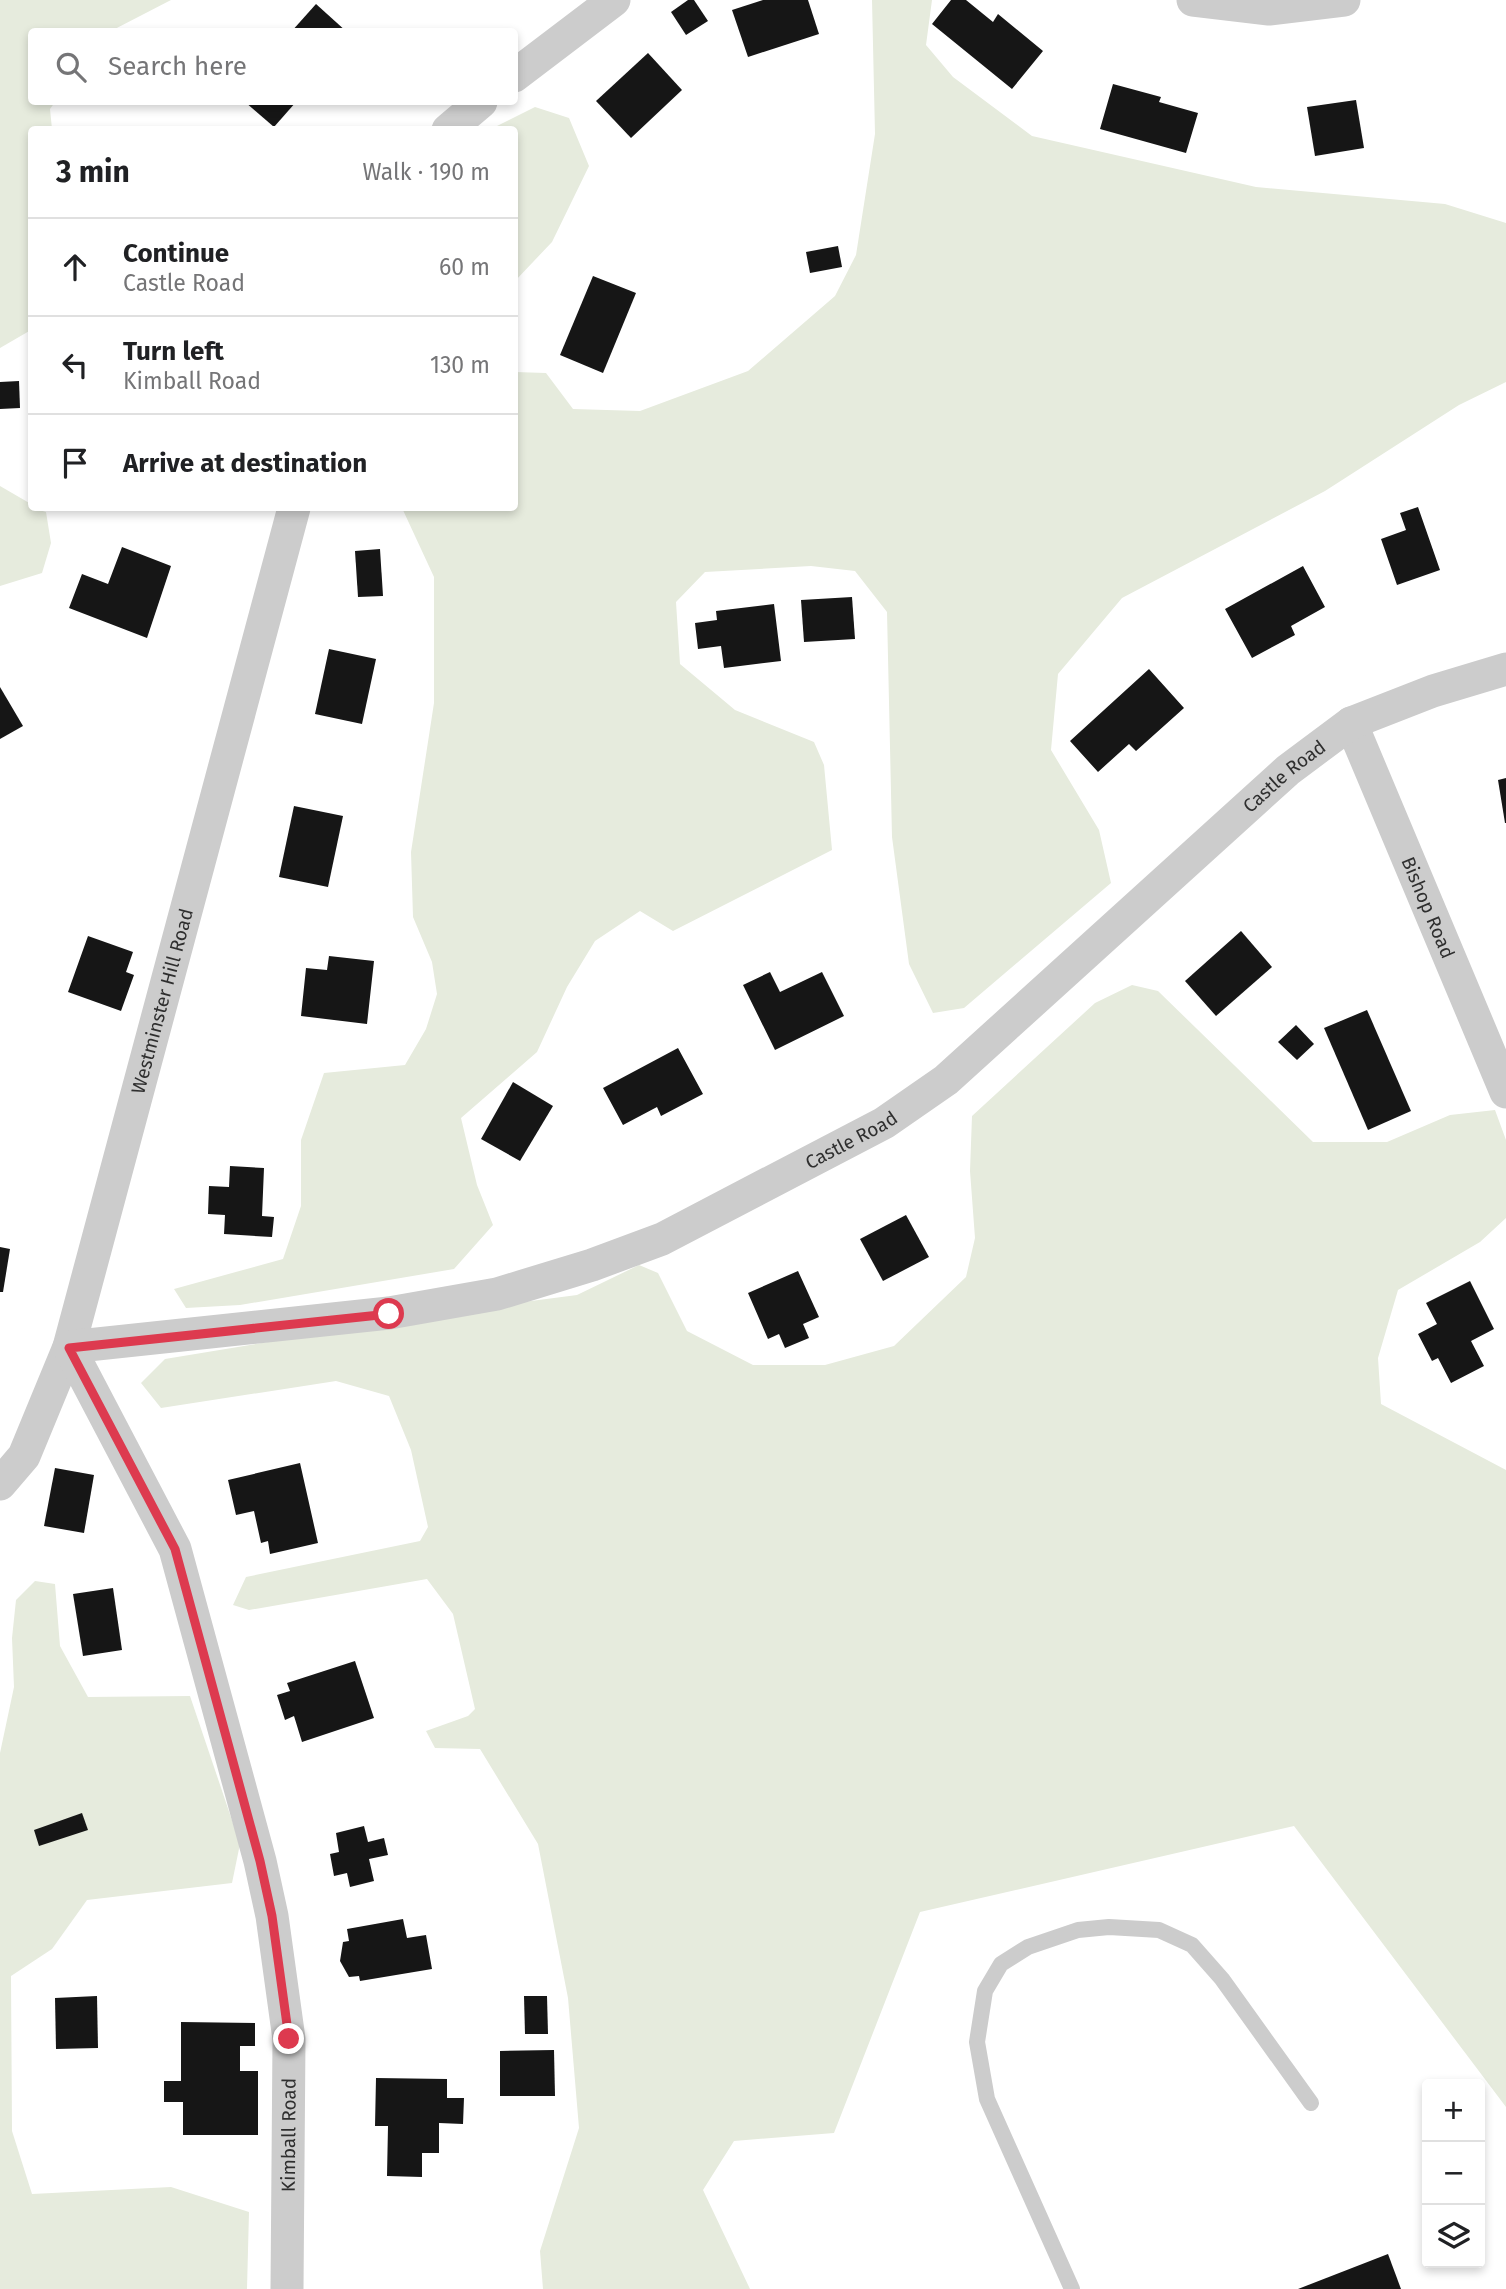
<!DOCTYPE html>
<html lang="en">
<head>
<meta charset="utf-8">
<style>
  body { margin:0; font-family:"Fira Sans",sans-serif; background:#f6f6f6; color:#202124 }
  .controls { position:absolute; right:21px; bottom:21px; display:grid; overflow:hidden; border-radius:7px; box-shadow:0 4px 10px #0003 }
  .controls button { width:63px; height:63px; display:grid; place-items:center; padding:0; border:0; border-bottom:2px solid #e0e0e0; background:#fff; color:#202124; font:35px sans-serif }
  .stop { position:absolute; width:21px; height:21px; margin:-16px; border:5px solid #dd3a4f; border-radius:50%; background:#fff }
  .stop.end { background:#dd3a4f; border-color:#fff; box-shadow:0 2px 7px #0008 }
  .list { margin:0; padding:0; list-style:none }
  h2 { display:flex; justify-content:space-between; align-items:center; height:91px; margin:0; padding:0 28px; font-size:30px }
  h2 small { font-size:23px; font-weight:400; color:#757577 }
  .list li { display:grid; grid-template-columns:46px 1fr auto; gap:21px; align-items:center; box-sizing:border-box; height:98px; padding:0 28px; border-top:2px solid #e0e0e0 }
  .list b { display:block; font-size:26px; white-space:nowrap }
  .list p { margin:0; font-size:23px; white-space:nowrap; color:#757577 }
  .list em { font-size:23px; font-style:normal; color:#757577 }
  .icon { flex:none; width:38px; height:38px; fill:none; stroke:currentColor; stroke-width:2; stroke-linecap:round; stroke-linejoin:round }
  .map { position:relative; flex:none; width:1506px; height:2289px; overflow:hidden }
  .search { position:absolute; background:#fff; box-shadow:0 4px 10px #0003; left:28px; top:28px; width:490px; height:77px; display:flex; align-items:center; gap:18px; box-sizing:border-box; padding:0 24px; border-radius:7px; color:#757577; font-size:26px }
  .panel { position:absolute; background:#fff; box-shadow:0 4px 10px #0003; left:28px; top:126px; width:490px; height:385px; border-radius:7px }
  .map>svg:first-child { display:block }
</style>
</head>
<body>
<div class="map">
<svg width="1506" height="2289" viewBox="0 0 1506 2289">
  <rect width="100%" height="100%" fill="#fff"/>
  <!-- green -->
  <g fill="#e6ebdd">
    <polygon points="0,0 171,0 111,31 32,32 32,102 55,102 50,109 52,129 32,130 31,330 0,348"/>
    <polygon points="872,0 932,0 926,45 953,77 1032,136 1256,187 1445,204 1506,223 1506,382 1459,405 1325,491 1122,598 1058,674 1051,750 1099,830 1111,883 964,1008 933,1013 909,964 892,837 887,612 855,571 811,566 705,572 676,602 680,664 735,710 814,742 824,765 832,850 673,931 640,911 595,941 567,987 537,1052 461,1118 477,1185 493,1225 454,1269 240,1305 186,1308 174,1289 283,1259 301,1206 301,1140 324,1073 405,1065 426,1029 437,994 432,962 413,917 411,852 434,703 434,577 402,508 514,508 515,372 546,373 573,409 640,411 748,371 835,296 856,255 875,134"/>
    <polygon points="535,107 569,118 589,166 552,242 515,281 514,130 491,129"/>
    <polygon points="0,486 31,504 32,508 46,512 51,543 42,573 0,586"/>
    <polygon points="1132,985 1158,991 1313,1142 1387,1142 1450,1115 1495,1110 1506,1140 1506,1218 1480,1242 1398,1290 1378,1358 1381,1404 1506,1470 1506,2107 1294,1826 920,1912 834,2133 734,2141 703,2190 750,2289 543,2289 540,2251 579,2128 568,1998 538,1844 480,1749 435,1748 426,1731 468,1716 475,1709 453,1614 427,1579 249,1610 233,1605 246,1577 420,1541 428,1527 411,1450 389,1396 336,1381 161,1408 141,1383 165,1359 448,1312 577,1295 639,1265 658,1273 687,1331 753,1365 825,1365 894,1346 966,1277 975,1238 970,1171 972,1116 1095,1003"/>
    <polygon points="35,1581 55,1584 60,1646 88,1697 190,1696 240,1844 232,1883 87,1900 52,1949 11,1976 12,2131 32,2194 171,2187 249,2212 247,2289 0,2289 0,1753 14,1687 12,1638 16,1600"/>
  </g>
  <!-- building -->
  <g fill="#161616">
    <polygon points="688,0 694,0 708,21 686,35 671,12"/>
    <polygon points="763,0 808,0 819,34 748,57 732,10"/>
    <polygon points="951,0 966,0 993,22 998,14 1043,51 1012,89 932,24"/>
    <polygon points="316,4 347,32 291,32"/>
    <polygon points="648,53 682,90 631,138 596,101"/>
    <polygon points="1113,84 1161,97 1159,102 1198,113 1186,153 1100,129"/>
    <polygon points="1356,100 1364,148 1315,156 1307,107"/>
    <polygon points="245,102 296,102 274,127"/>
    <polygon points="838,246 842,267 810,273 806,252"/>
    <polygon points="593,276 636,293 603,373 560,355"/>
    <polygon points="19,381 20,408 0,409 0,382"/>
    <polygon points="1418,507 1440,570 1397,585 1381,539 1406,530 1400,513"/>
    <polygon points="122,547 171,566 147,638 69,608 82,574 108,584"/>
    <polygon points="380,549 383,596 358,597 355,551"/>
    <polygon points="1303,566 1325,607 1291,626 1295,635 1252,658 1225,609"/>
    <polygon points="852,597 855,639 804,642 801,600"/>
    <polygon points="774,604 781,661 724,668 721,646 698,649 695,623 717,620 716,611"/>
    <polygon points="329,649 376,659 362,724 315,714"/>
    <polygon points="1149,669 1184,708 1136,751 1129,744 1098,772 1070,741"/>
    <polygon points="0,687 23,726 0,739"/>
    <polygon points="1506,778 1506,823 1505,823 1498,780"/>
    <polygon points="294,806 343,816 328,887 279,877"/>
    <polygon points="1241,931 1272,967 1216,1016 1185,981"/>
    <polygon points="88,936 133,952 126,972 134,975 121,1011 68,992"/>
    <polygon points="329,956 374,961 367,1024 301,1016 306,968 327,970"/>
    <polygon points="770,972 780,992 822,972 844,1016 775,1050 743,985"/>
    <polygon points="1367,1010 1411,1111 1368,1130 1324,1028"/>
    <polygon points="1296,1025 1314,1044 1297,1060 1278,1042"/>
    <polygon points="678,1048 703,1094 661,1116 657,1107 623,1125 603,1088"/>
    <polygon points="513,1082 553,1106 520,1161 481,1139"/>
    <polygon points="230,1166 264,1168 262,1216 274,1217 272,1237 224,1234 225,1215 208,1214 209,1186 229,1187"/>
    <polygon points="906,1215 929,1257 883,1281 860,1239"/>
    <polygon points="0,1247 10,1249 3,1292 0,1292"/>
    <polygon points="798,1271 819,1317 803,1324 809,1338 785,1348 779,1334 768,1339 748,1293"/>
    <polygon points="1470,1281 1494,1329 1471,1341 1484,1366 1451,1383 1438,1358 1432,1361 1418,1334 1437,1324 1426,1303"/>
    <polygon points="300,1463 318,1543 270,1554 268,1541 261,1543 254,1511 236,1515 228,1480"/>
    <polygon points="55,1468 94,1475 84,1533 44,1526"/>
    <polygon points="113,1588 122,1650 83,1656 73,1594"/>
    <polygon points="355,1661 374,1718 302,1742 294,1716 285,1720 277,1695 290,1691 287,1683"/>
    <polygon points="82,1813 88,1830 39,1846 34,1830"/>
    <polygon points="364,1826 368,1842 384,1838 388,1855 369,1859 374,1881 350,1887 347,1873 334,1876 330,1854 339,1852 336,1833"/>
    <polygon points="403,1919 407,1938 426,1935 432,1969 360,1981 359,1976 349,1977 340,1961 343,1942 349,1941 347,1929"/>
    <polygon points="97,1996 98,2048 56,2049 55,1998"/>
    <polygon points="524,1996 547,1996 548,2034 525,2034"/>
    <polygon points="181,2022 255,2023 255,2046 240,2046 240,2071 258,2071 258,2135 183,2135 183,2102 164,2102 164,2081 181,2081"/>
    <polygon points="554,2050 555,2096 500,2096 500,2051"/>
    <polygon points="376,2078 447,2079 447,2098 464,2098 463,2124 439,2123 439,2153 422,2153 422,2177 387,2176 388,2126 375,2126"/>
    <polygon points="1388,2254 1401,2289 1298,2289"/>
  </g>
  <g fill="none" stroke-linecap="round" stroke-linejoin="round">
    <!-- lane -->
    <polyline stroke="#ccc" stroke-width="16" points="1072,2289 987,2099 977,2042 985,1991 1001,1964 1028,1947 1078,1930 1109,1927 1159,1930 1192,1945 1222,1979 1311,2103"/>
    <!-- street -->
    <g stroke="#ccc" stroke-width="33">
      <polyline points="1193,0 1269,9 1344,0"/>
      <polyline points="514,76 614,0"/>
      <polyline points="448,130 481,102"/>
      <path id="s1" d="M 1351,723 L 1506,1092"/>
      <path id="s2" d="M 0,1484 L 24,1456 L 69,1347 L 294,508"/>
      <path id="s3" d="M 287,2289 L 289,2039 L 272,1916 L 260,1861 L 175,1549 L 69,1347 L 389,1313 L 497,1294 L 592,1265 L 662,1239 L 884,1123 L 946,1080 L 1288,770 L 1351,723 L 1433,691 L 1506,669"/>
    </g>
  </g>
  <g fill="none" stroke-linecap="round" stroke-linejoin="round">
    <!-- route -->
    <polyline stroke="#dd3a4f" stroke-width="9" points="289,2039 272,1916 260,1861 175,1549 69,1348 389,1314"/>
  </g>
  <g text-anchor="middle" stroke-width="7" stroke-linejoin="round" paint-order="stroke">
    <!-- street labels -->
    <g font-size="19" fill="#2f2f2f" stroke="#fff">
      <text dy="7" stroke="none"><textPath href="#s3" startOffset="2368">Castle Road</textPath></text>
      <text dy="7" stroke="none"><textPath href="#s1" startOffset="200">Bishop Road</textPath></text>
      <text dy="7" stroke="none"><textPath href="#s2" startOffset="513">Westminster Hill Road</textPath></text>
      <text dy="7" stroke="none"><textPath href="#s3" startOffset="1801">Castle Road</textPath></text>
      <text dy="7" stroke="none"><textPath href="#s3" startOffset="154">Kimball Road</textPath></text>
    </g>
  </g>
</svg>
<div class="controls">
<button>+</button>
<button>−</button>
<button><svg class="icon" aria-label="layers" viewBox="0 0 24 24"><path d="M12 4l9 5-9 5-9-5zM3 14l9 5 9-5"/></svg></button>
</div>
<div class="stop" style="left:389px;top:1314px"></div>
<div class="stop end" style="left:289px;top:2039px"></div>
<div class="search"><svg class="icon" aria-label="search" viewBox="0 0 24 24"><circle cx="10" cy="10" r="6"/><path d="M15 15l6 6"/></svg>Search here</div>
<section class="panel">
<h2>3 min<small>Walk · 190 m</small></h2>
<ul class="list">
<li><svg class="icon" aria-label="ahead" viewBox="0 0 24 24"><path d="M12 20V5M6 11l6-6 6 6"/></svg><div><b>Continue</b><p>Castle Road</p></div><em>60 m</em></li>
<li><svg class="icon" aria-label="left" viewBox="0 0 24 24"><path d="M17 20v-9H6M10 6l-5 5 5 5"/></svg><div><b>Turn left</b><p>Kimball Road</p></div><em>130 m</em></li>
<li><svg class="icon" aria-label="arrive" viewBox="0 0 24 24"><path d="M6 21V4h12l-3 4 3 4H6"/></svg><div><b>Arrive at destination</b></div></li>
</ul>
</section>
</div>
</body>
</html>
